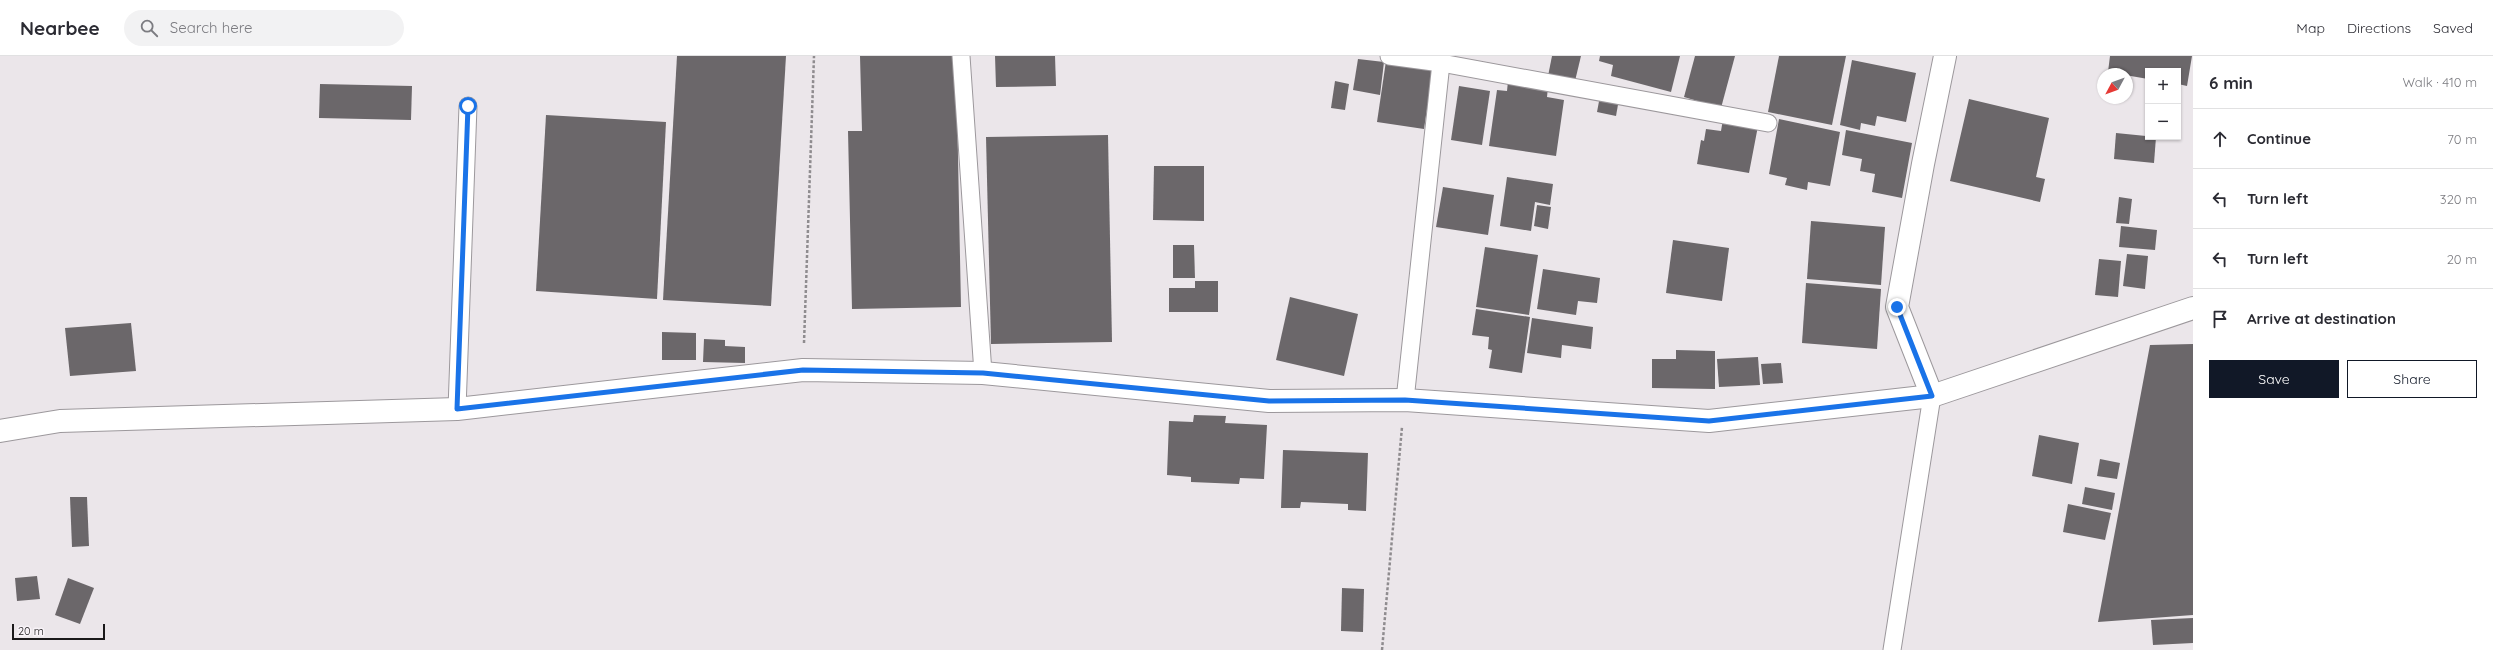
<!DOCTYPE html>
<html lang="en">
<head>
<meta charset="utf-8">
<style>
  body { margin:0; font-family:Quicksand,sans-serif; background:#f2f2f3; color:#2b2b33 }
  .controls { position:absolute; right:12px; top:12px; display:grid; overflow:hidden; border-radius:0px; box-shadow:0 1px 3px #0004 }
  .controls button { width:36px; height:36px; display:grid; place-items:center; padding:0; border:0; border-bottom:1px solid #e1e1e2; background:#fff; color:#2b2b33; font:20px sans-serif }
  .compass { position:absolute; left:2097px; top:12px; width:36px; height:36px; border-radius:50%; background:#fff; box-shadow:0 1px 3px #0004; rotate:229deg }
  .scale { position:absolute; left:12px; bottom:10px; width:93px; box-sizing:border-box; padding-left:4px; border:2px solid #1a191a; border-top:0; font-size:11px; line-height:14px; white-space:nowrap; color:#1a191a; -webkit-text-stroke:3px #f8f3f8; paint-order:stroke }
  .stop { position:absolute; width:12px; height:12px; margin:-9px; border:3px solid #1a73e8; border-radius:50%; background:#fff }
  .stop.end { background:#1a73e8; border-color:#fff; box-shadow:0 1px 4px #0008 }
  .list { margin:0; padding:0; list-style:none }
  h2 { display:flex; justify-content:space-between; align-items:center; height:52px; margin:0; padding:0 16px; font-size:17px }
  h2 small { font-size:13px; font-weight:400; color:#7c7c81 }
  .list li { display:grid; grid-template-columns:26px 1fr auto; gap:12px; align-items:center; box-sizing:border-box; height:60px; padding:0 16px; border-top:1px solid #e1e1e2 }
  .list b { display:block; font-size:15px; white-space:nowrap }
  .list em { font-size:13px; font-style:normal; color:#7c7c81 }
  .actions { display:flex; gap:8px; padding:12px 16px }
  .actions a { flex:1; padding:9px 0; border:1px solid #111827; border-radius:0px; text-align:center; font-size:14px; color:#111827 }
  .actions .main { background:#111827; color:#fff }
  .icon { flex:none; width:22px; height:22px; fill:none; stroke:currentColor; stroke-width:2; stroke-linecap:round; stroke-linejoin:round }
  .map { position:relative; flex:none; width:2193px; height:594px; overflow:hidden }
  header { display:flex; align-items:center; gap:24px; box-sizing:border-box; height:56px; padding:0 20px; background:#fff; border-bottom:1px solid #e1e1e2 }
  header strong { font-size:19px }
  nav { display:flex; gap:22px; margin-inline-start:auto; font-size:14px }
  .search { width:280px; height:36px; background:#f2f2f3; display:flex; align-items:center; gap:10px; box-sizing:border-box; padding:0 14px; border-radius:22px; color:#7c7c81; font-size:15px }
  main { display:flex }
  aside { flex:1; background:#fff }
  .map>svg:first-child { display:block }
</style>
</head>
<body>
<header>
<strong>Nearbee</strong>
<div class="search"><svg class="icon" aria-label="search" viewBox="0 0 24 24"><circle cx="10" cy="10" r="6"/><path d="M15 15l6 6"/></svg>Search here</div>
<nav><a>Map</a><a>Directions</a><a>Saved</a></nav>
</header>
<main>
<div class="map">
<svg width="2193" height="594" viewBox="0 0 2193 594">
  <rect width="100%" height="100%" fill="#ebe6ea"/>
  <!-- building -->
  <g fill="#6b676a">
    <polygon points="677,0 786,0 771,250 663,244"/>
    <polygon points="860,0 956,0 961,251 852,253 848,75 862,75"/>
    <polygon points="995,0 1055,0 1056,30 996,31"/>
    <polygon points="1552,0 1581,0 1575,25 1548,20"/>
    <polygon points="1600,0 1680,0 1671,36 1611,20 1613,9 1599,5"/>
    <polygon points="1695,0 1735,0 1721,52 1684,41"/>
    <polygon points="1779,0 1846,0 1832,69 1768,56"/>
    <polygon points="2110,0 2192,0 2187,30 2178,28 2178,15 2148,15 2148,23 2108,16"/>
    <polygon points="1358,3 1384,6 1380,39 1353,34"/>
    <polygon points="1852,4 1916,17 1906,66 1877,60 1875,70 1861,67 1860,74 1840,69"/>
    <polygon points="1386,5 1433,13 1424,73 1377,66"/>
    <polygon points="1335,25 1349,28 1345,54 1331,52"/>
    <polygon points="1508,25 1548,31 1547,41 1564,44 1556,100 1489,90 1497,34 1507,35"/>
    <polygon points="320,28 412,30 411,64 319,62"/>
    <polygon points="1459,30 1490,35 1482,89 1451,84"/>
    <polygon points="1600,40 1619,43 1616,60 1597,56"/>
    <polygon points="1969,43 2049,62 2036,121 2045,123 2040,146 1950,125"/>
    <polygon points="546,59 666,66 657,243 536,235"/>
    <polygon points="1723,63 1758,70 1749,117 1697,108 1701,84 1704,85 1706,73 1721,75"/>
    <polygon points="1779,63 1840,76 1830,130 1808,126 1807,134 1785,129 1787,122 1769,118"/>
    <polygon points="1846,74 1912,87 1902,142 1872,136 1875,118 1860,115 1862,103 1842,99"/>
    <polygon points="2116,77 2156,81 2154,107 2114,103"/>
    <polygon points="1108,79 1112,286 991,288 986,81"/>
    <polygon points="1154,110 1204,110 1204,165 1153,164"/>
    <polygon points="1507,121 1553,128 1550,149 1535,146 1531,175 1500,170"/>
    <polygon points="1443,131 1494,139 1488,179 1436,171"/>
    <polygon points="2119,141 2132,143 2129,168 2116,167"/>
    <polygon points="1537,149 1551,151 1548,173 1534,170"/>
    <polygon points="1811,165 1885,171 1881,229 1807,223"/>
    <polygon points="2121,170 2157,174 2155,194 2119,191"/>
    <polygon points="1673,184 1729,192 1722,245 1666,237"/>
    <polygon points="1173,189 1194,189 1195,222 1173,222"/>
    <polygon points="1485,191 1538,199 1529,259 1476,251"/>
    <polygon points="2127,198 2148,200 2145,233 2123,230"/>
    <polygon points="2099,203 2121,205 2118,241 2095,239"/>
    <polygon points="1543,213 1600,222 1597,247 1578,245 1576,259 1537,253"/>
    <polygon points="1195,225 1218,225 1218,256 1169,256 1169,232 1195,232"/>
    <polygon points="1806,227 1881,233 1877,293 1802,287"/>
    <polygon points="1290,241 1358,258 1344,320 1276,304"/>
    <polygon points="1476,253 1530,261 1522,317 1489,312 1492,294 1488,293 1489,281 1472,279"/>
    <polygon points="1532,262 1593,271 1591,293 1562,289 1561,302 1527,297"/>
    <polygon points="131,267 136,315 70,320 65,272"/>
    <polygon points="662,276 696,277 696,304 662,304"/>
    <polygon points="704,283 725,284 725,290 745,291 745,307 703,306"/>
    <polygon points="2193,288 2193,559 2098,566 2150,289"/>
    <polygon points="1676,294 1715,295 1715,333 1652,332 1652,303 1676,303"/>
    <polygon points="1758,301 1760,329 1719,331 1717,303"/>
    <polygon points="1781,307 1783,327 1763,328 1761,308"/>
    <polygon points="1194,359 1226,360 1225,367 1267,369 1264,423 1240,422 1239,428 1191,426 1191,421 1167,419 1169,365 1193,366"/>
    <polygon points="2039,379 2079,387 2072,428 2032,420"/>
    <polygon points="1283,394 1368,397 1366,455 1348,454 1348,448 1301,446 1300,452 1281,452"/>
    <polygon points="2100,403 2120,407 2117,423 2097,420"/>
    <polygon points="2085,431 2115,437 2112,454 2082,448"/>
    <polygon points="70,441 87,441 89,490 72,491"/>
    <polygon points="2068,448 2111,457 2105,484 2063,476"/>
    <polygon points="37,520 40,543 17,545 15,522"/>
    <polygon points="68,522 94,532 80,568 55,559"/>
    <polygon points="1342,532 1364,533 1363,576 1341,575"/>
    <polygon points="2193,562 2193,587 2153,589 2151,564"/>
  </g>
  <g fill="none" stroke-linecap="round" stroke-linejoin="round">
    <!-- lane casing -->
    <g stroke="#9c989c" stroke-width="19">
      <g id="lane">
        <polyline points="961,0 983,317"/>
        <polyline points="1389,0 1441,7 1768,67"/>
        <polyline points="1405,344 1441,7"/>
        <polyline points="457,353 468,50"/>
        <polyline points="1892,594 1932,340"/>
      </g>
    </g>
    <!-- street casing -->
    <g stroke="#9c989c" stroke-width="24">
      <g id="street">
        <polyline points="1932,340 1897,251 1923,108 1945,0"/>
        <polyline points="0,375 60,365 457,353 803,314 983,317 1269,345 1405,344 1709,365 1932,340 2193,252"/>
      </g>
    </g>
    <!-- path -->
    <g stroke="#8f8c8f" stroke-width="2.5" stroke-dasharray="3 2" stroke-linecap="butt">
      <polyline points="804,287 814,0"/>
      <polyline points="1382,594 1402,371"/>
    </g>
    <!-- lane -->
    <use href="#lane" stroke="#fff" stroke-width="17"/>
    <!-- street -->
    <use href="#street" stroke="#fff" stroke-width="22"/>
  </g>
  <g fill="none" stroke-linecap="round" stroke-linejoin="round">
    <!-- route -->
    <polyline stroke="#1a73e8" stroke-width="5" points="468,50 457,353 803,314 983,317 1269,345 1405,344 1709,365 1932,340 1897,251"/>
  </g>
</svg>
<div class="controls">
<button>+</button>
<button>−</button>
</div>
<svg class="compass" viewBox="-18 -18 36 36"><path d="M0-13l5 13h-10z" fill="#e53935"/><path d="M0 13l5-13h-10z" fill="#7c7c81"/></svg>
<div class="scale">20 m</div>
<div class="stop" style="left:468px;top:50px"></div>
<div class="stop end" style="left:1897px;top:251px"></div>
</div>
<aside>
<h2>6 min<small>Walk · 410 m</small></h2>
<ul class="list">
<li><svg class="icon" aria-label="ahead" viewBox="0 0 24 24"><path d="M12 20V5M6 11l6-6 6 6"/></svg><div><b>Continue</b></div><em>70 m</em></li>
<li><svg class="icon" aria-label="left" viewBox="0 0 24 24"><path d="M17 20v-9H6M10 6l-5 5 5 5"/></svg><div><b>Turn left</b></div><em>320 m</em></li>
<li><svg class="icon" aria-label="left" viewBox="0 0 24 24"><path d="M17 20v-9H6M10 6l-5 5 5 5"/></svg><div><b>Turn left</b></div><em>20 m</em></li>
<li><svg class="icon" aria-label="arrive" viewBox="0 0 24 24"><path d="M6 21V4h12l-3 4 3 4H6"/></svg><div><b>Arrive at destination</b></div></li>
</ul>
<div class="actions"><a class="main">Save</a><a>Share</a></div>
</aside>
</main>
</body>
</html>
